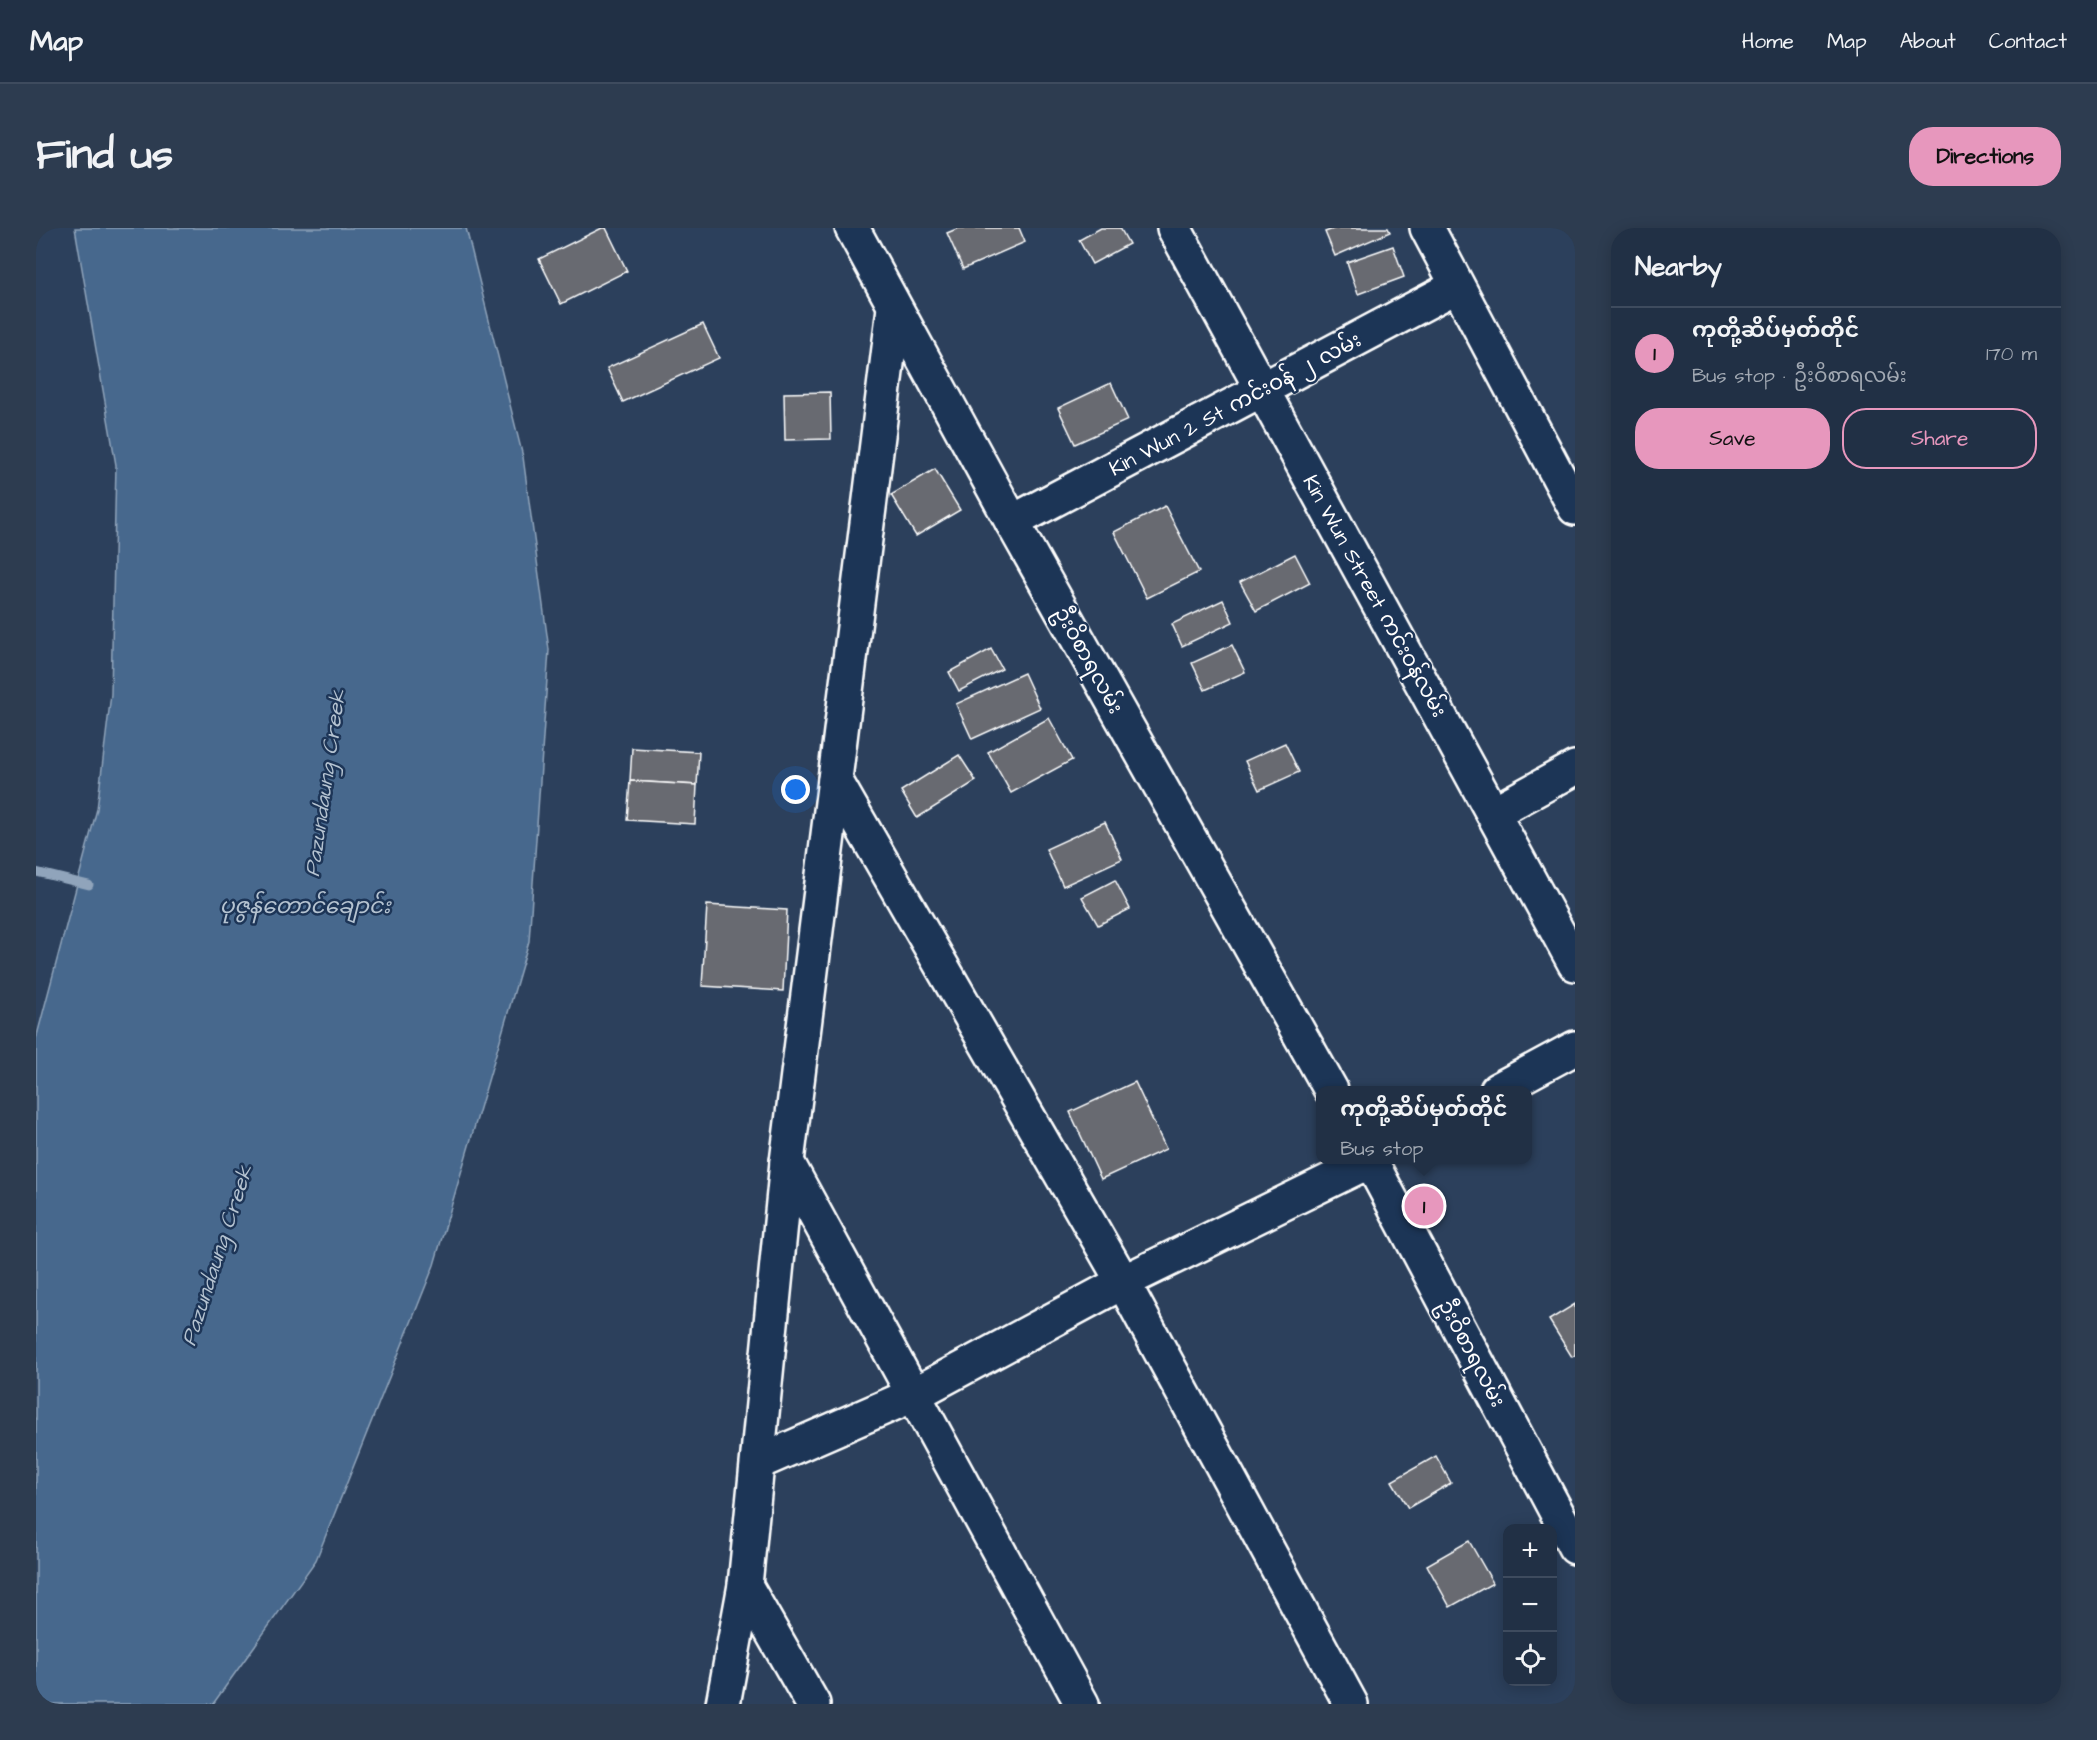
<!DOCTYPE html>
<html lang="en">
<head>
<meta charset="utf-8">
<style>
  body { margin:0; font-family:"Architects Daughter","Noto Sans Myanmar",sans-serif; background:#2d3c50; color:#f1f3f6 }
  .controls { position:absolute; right:18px; bottom:18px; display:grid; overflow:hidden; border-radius:12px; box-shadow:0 3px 15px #0003 }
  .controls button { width:54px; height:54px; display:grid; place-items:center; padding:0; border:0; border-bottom:2px solid #3e4b5e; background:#213045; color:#f1f3f6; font:30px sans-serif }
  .you { position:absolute; left:760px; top:562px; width:21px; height:21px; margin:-15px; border:4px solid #fff; border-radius:50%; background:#1a73e8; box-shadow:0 0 0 9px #1a73e833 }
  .badge { display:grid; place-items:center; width:39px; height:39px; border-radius:50%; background:#e797bd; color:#111; font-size:20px; font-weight:700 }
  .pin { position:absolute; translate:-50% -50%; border:3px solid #fff; box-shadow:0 2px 6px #0006 }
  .popup { position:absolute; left:1280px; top:858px; width:216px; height:78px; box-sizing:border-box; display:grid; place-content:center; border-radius:12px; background:#213045; filter:drop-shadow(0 2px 4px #0005); font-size:20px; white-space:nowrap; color:#a2a9b3 }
  .popup b { font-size:22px; color:#f1f3f6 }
  .popup::after { content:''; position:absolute; left:50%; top:100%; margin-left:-12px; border:12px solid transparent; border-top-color:#213045 }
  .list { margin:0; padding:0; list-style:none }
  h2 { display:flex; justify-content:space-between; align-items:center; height:78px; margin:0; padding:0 24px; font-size:26px }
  h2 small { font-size:20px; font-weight:400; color:#a2a9b3 }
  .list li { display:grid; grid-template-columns:39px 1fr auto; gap:18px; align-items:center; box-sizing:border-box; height:84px; padding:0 24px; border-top:2px solid #3e4b5e }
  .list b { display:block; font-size:22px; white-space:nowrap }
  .list p { margin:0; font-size:20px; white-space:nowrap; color:#a2a9b3 }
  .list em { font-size:20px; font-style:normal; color:#a2a9b3 }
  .actions { display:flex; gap:12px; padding:18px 24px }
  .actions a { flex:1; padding:14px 0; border:2px solid #e797bd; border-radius:24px; text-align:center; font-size:21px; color:#e797bd }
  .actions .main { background:#e797bd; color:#111 }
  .icon { flex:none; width:33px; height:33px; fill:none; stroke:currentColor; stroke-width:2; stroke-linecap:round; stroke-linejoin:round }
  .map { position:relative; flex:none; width:1539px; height:1476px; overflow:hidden; border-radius:24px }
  header { display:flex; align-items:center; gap:36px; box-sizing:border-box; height:84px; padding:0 30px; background:#213045; border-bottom:2px solid #3e4b5e }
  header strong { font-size:28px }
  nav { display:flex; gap:33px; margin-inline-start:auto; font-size:21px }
  .intro { display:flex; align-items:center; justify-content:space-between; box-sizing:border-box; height:144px; padding:0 36px }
  h1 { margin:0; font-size:42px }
  .button { padding:15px 27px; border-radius:24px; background:#e797bd; color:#111; font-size:21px; font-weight:700 }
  main { display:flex; gap:36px; padding:0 36px }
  aside { flex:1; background:#213045; border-radius:24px; box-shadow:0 3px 15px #0003 }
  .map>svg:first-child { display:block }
</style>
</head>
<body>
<header>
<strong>Map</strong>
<nav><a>Home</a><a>Map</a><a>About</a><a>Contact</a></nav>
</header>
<div class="intro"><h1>Find us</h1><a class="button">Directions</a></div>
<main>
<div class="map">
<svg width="1539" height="1476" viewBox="0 0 1539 1476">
  <rect width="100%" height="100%" fill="#2c405c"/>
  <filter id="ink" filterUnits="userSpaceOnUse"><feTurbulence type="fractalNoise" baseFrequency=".0167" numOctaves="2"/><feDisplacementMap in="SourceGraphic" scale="12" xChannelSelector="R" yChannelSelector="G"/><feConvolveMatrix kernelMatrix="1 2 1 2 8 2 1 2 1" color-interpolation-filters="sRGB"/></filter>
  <g filter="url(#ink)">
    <!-- water -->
    <polygon fill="#46688d" stroke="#90a4bb" stroke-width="1.5" points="39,0 430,0 487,229 513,422 493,713 398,1037 280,1332 177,1476 0,1476 0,811 61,581 75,466 80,237"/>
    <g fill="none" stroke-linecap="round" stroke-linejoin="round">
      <!-- stream -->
      <polyline stroke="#90a4bb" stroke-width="9" points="0,644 53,657"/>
    </g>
    <!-- building -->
    <g fill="#686a71" stroke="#fff" stroke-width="1.5">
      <polygon points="566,0 570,0 591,43 525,76 503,31"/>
      <polygon points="923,0 983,0 989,14 927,41 911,5"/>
      <polygon points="1065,0 1084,0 1093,16 1056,36 1043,12"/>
      <polygon points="1300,0 1352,0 1354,4 1299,28 1289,4"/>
      <polygon points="1357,18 1368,49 1322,66 1311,34"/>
      <polygon points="667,96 683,130 587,174 571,140"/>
      <polygon points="1075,155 1092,192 1039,216 1022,180"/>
      <polygon points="794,164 795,211 749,212 748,165"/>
      <polygon points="899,241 924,282 880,308 855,267"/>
      <polygon points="1129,278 1163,344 1111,370 1078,304"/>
      <polygon points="1259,326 1274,355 1220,383 1204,354"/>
      <polygon points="1187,372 1197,394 1146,418 1136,396"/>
      <polygon points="1196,417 1209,444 1169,462 1156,435"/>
      <polygon points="955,421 966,441 923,463 913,444"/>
      <polygon points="988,445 1004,480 936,511 920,476"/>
      <polygon points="1013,490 1036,532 975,565 952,524"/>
      <polygon points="1249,515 1263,544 1223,562 1209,533"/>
      <polygon points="596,520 663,524 661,557 594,553"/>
      <polygon points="923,527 940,553 881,590 865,563"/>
      <polygon points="594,553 661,557 659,596 591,592"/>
      <polygon points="1069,594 1086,631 1027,658 1010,621"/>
      <polygon points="1079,652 1094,681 1062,697 1046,669"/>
      <polygon points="671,677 751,682 747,763 666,758"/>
      <polygon points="1099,854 1130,921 1065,951 1034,884"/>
      <polygon points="1539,1076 1539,1127 1536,1129 1513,1092"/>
      <polygon points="1400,1228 1415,1255 1372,1280 1356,1253"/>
      <polygon points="1433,1313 1457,1355 1414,1379 1391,1337"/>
    </g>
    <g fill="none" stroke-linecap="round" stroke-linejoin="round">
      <!-- minor casing -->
      <g stroke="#fff" stroke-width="38">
        <g id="minor">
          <polyline points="1138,0 1539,736"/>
          <polyline points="1391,0 1539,280"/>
          <polyline points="976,294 1421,58"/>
          <polyline points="799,552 1087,1054 1315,1476"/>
          <polyline points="1457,585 1539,540"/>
          <polyline points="1461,862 1539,820"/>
          <polyline points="751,934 1046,1476"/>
          <polyline points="723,1234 877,1167 1087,1054 1336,932"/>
          <polyline points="709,1357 777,1476"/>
          <polyline points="687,1476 709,1357 751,934 858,80"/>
        </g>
      </g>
      <!-- secondary casing -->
      <g stroke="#fff" stroke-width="38">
        <g id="secondary">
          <polyline points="816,0 976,294 1295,862"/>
          <polyline points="1334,932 1539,1319"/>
        </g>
      </g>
      <!-- minor -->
      <use href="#minor" stroke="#1d3557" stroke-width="33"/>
      <!-- secondary -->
      <use href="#secondary" stroke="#1d3557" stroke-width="33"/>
    </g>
  </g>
  <g text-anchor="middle" stroke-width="5" stroke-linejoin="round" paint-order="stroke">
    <!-- street labels -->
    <g font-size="21" fill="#fff" stroke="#1d3557">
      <text transform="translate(1199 176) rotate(-28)" y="7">Kin Wun 2 St ကင်းဝန် ၂ လမ်း</text>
      <text transform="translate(1339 368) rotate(61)" y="7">Kin Wun Street ကင်းဝန်လမ်း</text>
      <text transform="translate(1053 432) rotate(61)" y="7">ဦးဝိစာရလမ်း</text>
      <text transform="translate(1436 1125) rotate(62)" y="7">ဦးဝိစာရလမ်း</text>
    </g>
    <!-- water labels -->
    <g font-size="22" font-style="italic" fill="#b5c3d1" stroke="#1d3557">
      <text transform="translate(288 555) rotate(-82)" y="8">Pazundaung Creek</text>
      <text x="269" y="685">ပုဇွန်တောင်ချောင်း</text>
      <text transform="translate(180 1027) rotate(-72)" y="8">Pazundaung Creek</text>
    </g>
  </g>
</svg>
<div class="controls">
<button>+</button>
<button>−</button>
<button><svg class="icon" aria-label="locate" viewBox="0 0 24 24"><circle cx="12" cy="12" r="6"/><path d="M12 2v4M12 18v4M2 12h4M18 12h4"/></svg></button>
</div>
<div class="you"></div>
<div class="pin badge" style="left:1388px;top:978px">1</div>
<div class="popup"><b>ကုတို့ဆိပ်မှတ်တိုင်</b>Bus stop</div>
</div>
<aside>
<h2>Nearby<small></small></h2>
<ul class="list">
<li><span class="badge">1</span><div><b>ကုတို့ဆိပ်မှတ်တိုင်</b><p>Bus stop · ဦးဝိစာရလမ်း</p></div><em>170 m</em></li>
</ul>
<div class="actions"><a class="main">Save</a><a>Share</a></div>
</aside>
</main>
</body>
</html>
